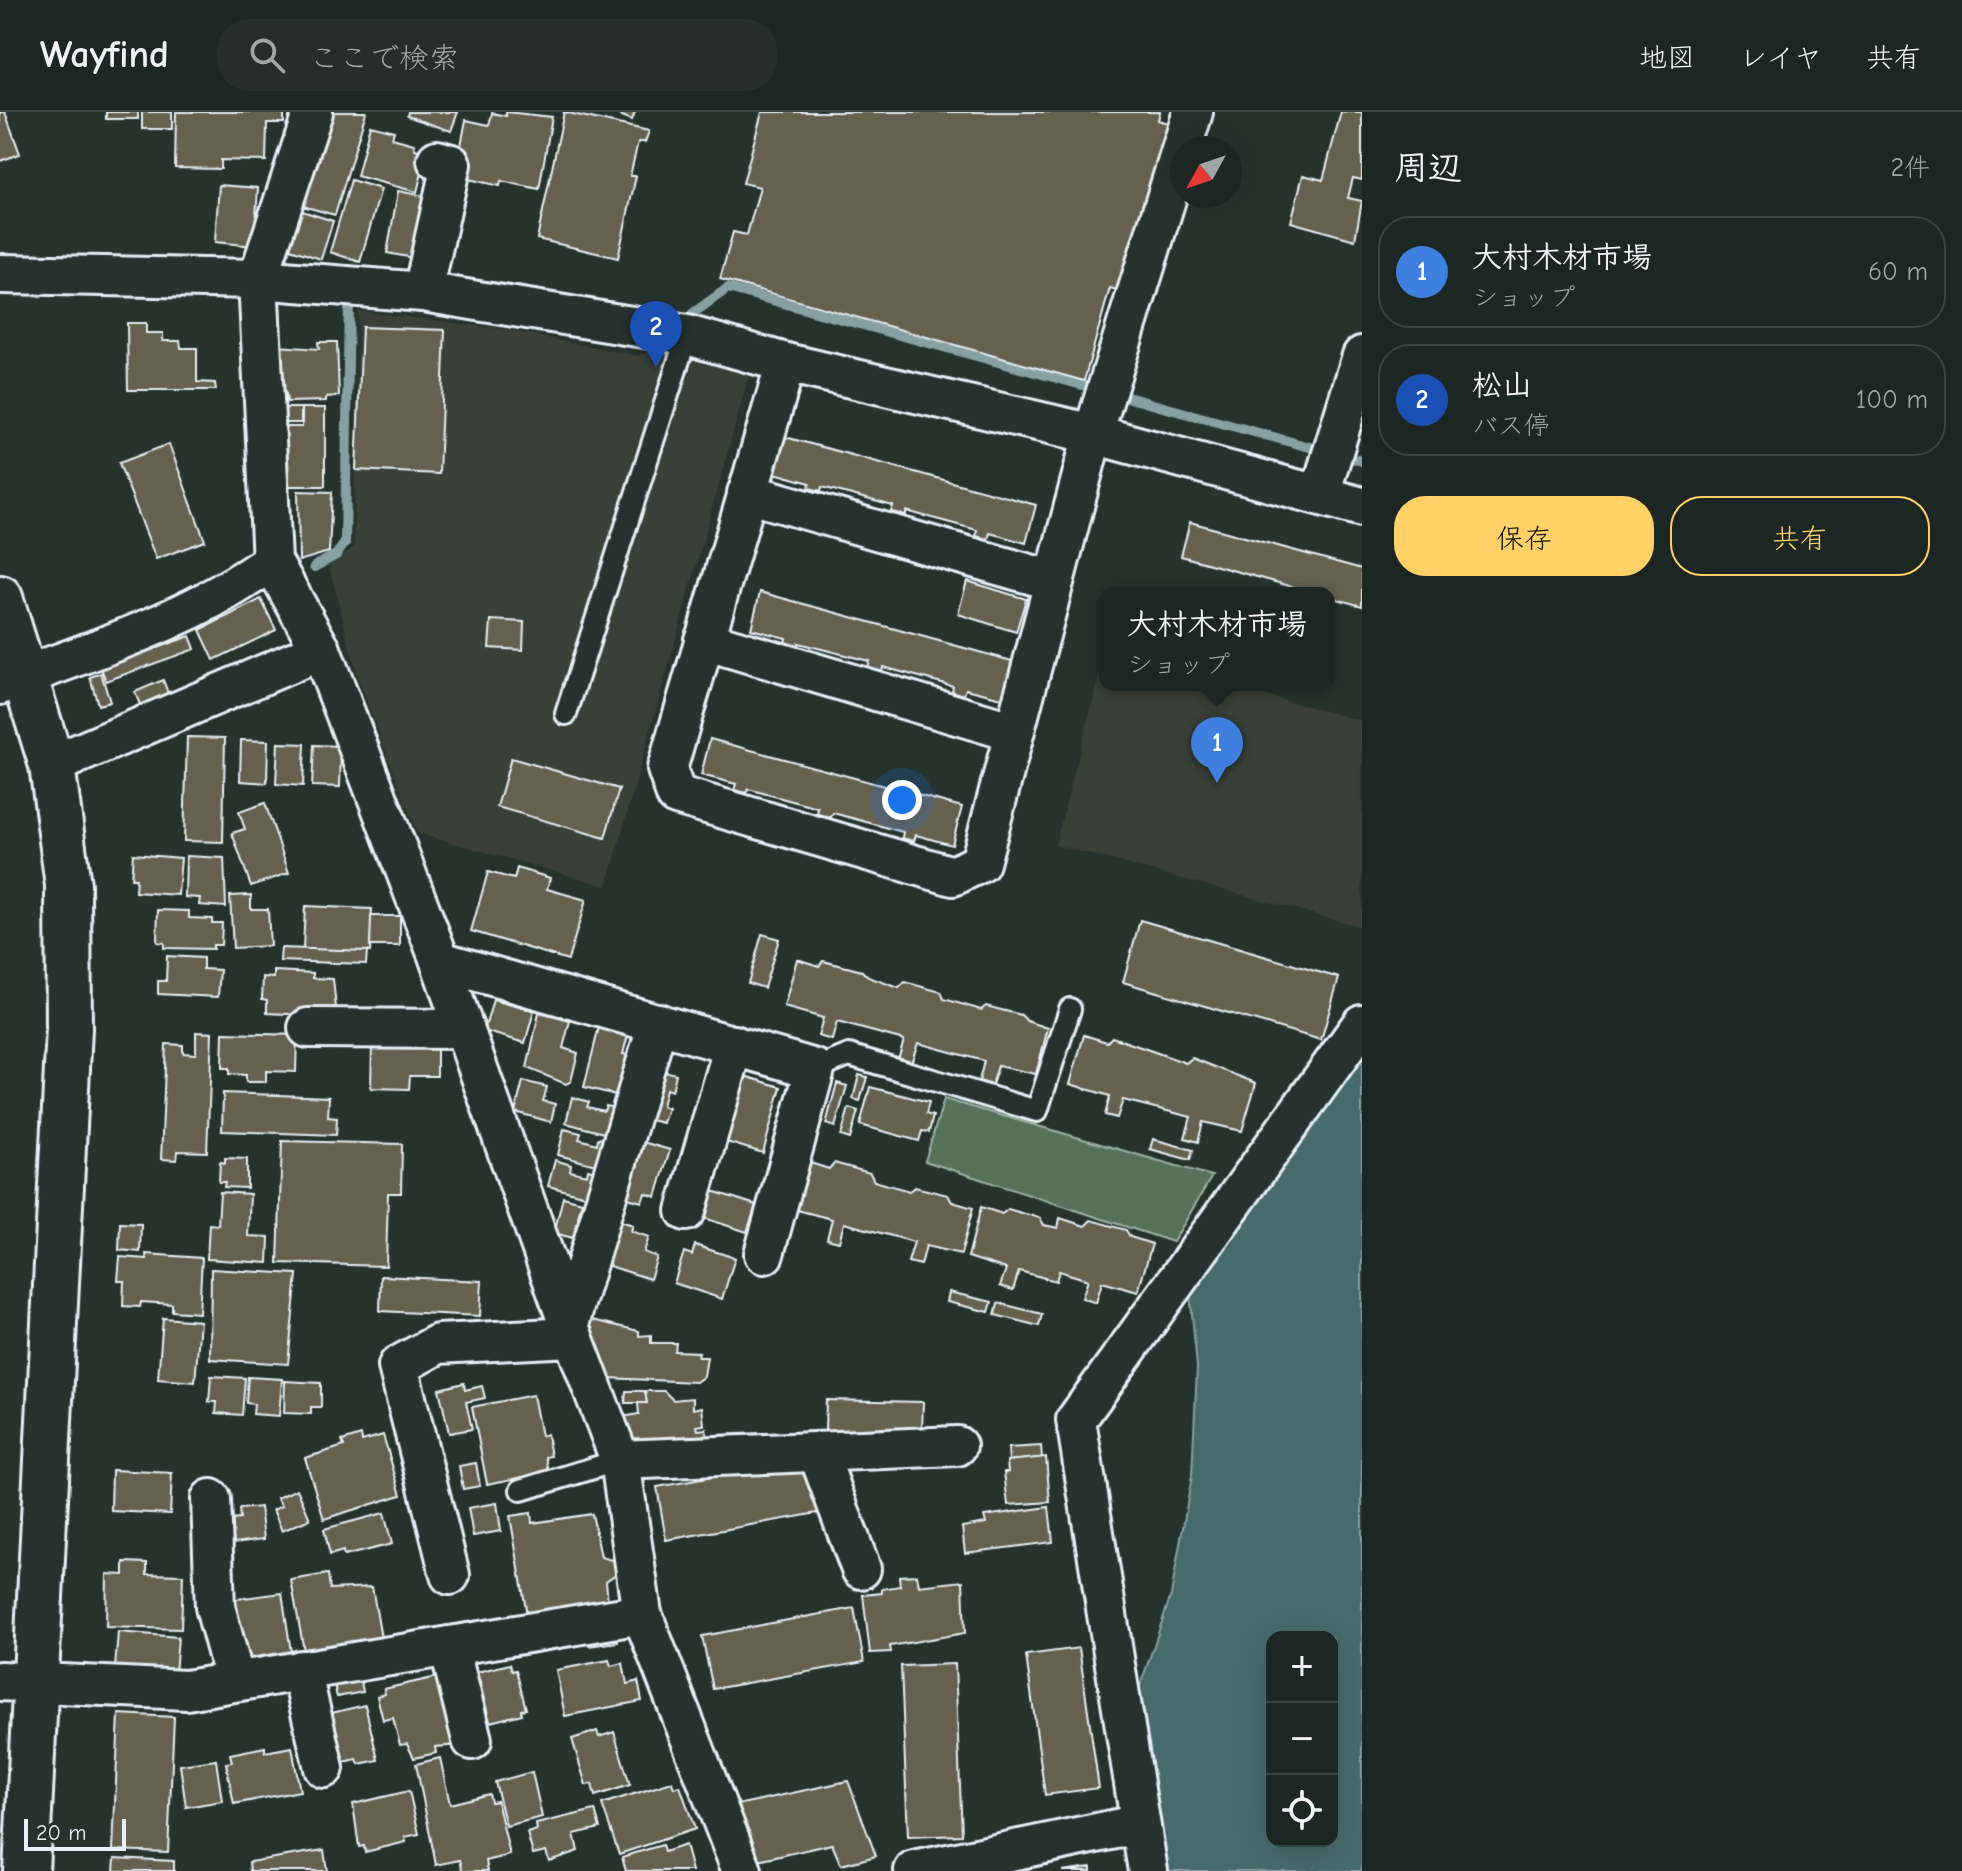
<!DOCTYPE html>
<html lang="ja">
<head>
<meta charset="utf-8">
<style>
  body { margin:0; font-family:"Comic Neue","Klee One",sans-serif; background:#252e2a; color:#f1f3f6 }
  .controls { position:absolute; right:24px; bottom:24px; display:grid; overflow:hidden; border-radius:16px; box-shadow:0 8px 32px #0002 }
  .controls button { width:72px; height:72px; display:grid; place-items:center; padding:0; border:0; border-bottom:2px solid #3a4340; background:#1c2622; color:#f1f3f6; font:40px sans-serif }
  .compass { position:absolute; left:1170px; top:24px; width:72px; height:72px; border-radius:50%; background:#1c2622; box-shadow:0 8px 32px #0002; rotate:230deg }
  .scale { position:absolute; left:24px; bottom:20px; width:102px; box-sizing:border-box; padding-left:8px; border:4px solid #e8f1f8; border-top:0; font-size:22px; line-height:28px; white-space:nowrap; color:#e8f1f8; -webkit-text-stroke:6px #26332d; paint-order:stroke }
  .you { position:absolute; left:902px; top:688px; width:28px; height:28px; margin:-20px; border:6px solid #fff; border-radius:50%; background:#1a73e8; box-shadow:0 0 0 12px #1a73e833 }
  .badge { display:grid; place-items:center; width:52px; height:52px; border-radius:50%; background:#ffd166; color:#fff; font-size:26px; font-weight:700 }
  .pin { position:absolute; translate:-50% -66px; filter:drop-shadow(0 2px 4px #0008) }
  .pin::after { content:''; position:absolute; top:42px; width:28px; height:24px; background:inherit; clip-path:polygon(0 0,100% 0,50% 100%) }
  .popup { position:absolute; left:1099px; top:475px; width:236px; height:104px; box-sizing:border-box; display:grid; place-content:center; border-radius:16px; background:#1c2622; filter:drop-shadow(0 2px 6px #0005); font-size:26px; white-space:nowrap; color:#a0a5a5 }
  .popup b { font-size:30px; color:#f1f3f6 }
  .popup::after { content:''; position:absolute; left:50%; top:100%; margin-left:-16px; border:16px solid transparent; border-top-color:#1c2622 }
  .list { margin:0; padding:0; list-style:none }
  h2 { display:flex; justify-content:space-between; align-items:center; height:104px; margin:0; padding:0 32px; font-size:34px }
  h2 small { font-size:26px; font-weight:400; color:#a0a5a5 }
  .list li { display:grid; grid-template-columns:52px 1fr auto; gap:24px; align-items:center; box-sizing:border-box; height:112px; margin:0 16px 16px; padding:0 16px; border:2px solid #3a4340; border-radius:32px }
  .list b { display:block; font-size:30px; white-space:nowrap }
  .list p { margin:0; font-size:26px; white-space:nowrap; color:#a0a5a5 }
  .list em { font-size:26px; font-style:normal; color:#a0a5a5 }
  .actions { display:flex; gap:16px; padding:24px 32px }
  .actions a { flex:1; padding:18px 0; border:2px solid #ffd166; border-radius:32px; text-align:center; font-size:28px; color:#ffd166 }
  .actions .main { background:#ffd166; color:#111 }
  .icon { flex:none; width:44px; height:44px; fill:none; stroke:currentColor; stroke-width:2; stroke-linecap:round; stroke-linejoin:round }
  .map { position:relative; flex:none; width:1362px; height:1759px; overflow:hidden }
  header { display:flex; align-items:center; gap:48px; box-sizing:border-box; height:112px; padding:0 40px; background:#1c2622; border-bottom:2px solid #3a4340 }
  header strong { font-size:38px }
  nav { display:flex; gap:44px; margin-inline-start:auto; font-size:28px }
  .search { width:560px; height:72px; background:#252e2a; display:flex; align-items:center; gap:20px; box-sizing:border-box; padding:0 28px; border-radius:32px; color:#a0a5a5; font-size:30px }
  main { display:flex }
  aside { flex:1; background:#1c2622 }
  .map>svg:first-child { display:block }
</style>
</head>
<body>
<header>
<strong>Wayfind</strong>
<div class="search"><svg class="icon" aria-label="search" viewBox="0 0 24 24"><circle cx="10" cy="10" r="6"/><path d="M15 15l6 6"/></svg>ここで検索</div>
<nav><a>地図</a><a>レイヤ</a><a>共有</a></nav>
</header>
<main>
<div class="map">
<svg width="1362" height="1759" viewBox="0 0 1362 1759">
  <rect width="100%" height="100%" fill="#26332d"/>
  <filter id="ink" filterUnits="userSpaceOnUse"><feTurbulence type="fractalNoise" baseFrequency=".0125" numOctaves="2"/><feDisplacementMap in="SourceGraphic" scale="16" xChannelSelector="R" yChannelSelector="G"/><feConvolveMatrix kernelMatrix="1 2 1 2 8 2 1 2 1" color-interpolation-filters="sRGB"/></filter>
  <g filter="url(#ink)">
    <!-- built -->
    <g fill="#394037">
      <polygon points="358,199 503,217 637,244 655,237 749,263 607,774 417,721 358,567 329,454 354,435"/>
      <polygon points="1105,544 1105,573 1227,573 1362,609 1362,815 1055,733"/>
    </g>
    <!-- green -->
    <polygon fill="#557259" stroke="#9eb2a8" stroke-width="2" points="944,987 1212,1064 1173,1130 925,1049"/>
    <!-- water -->
    <path fill="#476b6b" stroke="#87a1a3" stroke-width="2" fill-rule="evenodd" d="M 1362,940 L 1362,1759 L 1158,1759 L 1133,1595 L 1171,1483 L 1192,1364 L 1197,1255 L 1190,1181 ZM 1272,1525 L 1332,1525 L 1332,1729 L 1272,1729 Z"/>
    <g fill="none" stroke-linecap="round" stroke-linejoin="round">
      <!-- stream -->
      <g stroke="#87a1a3" stroke-width="10">
        <polyline points="692,202 728,176 1324,339"/>
        <polyline points="1340,343 1362,349"/>
        <polyline points="314,455 336,443 345,431 349,190 357,190"/>
      </g>
    </g>
    <!-- building -->
    <g fill="#66604f" stroke="#e8f1f8" stroke-width="2">
      <polygon points="0,0 5,0 20,42 0,49"/>
      <rect x="106" y="0" width="32" height="7"/>
      <rect x="142" y="0" width="30" height="17"/>
      <polygon points="176,0 284,0 284,11 267,11 266,49 221,48 221,57 175,56"/>
      <polygon points="327,0 366,0 335,103 299,93"/>
      <polygon points="408,0 458,0 451,19 407,4"/>
      <polygon points="506,0 552,5 539,77 501,69 500,74 455,64 466,8 489,13 492,1 506,4"/>
      <polygon points="564,0 649,19 645,30 638,30 630,64 636,64 618,146 537,127"/>
      <polygon points="612,0 635,0 632,8"/>
      <polygon points="762,0 1160,0 1158,8 1171,12 1125,180 1110,176 1084,269 720,167 733,120 747,123 760,75 743,71"/>
      <polygon points="1341,0 1362,0 1362,68 1353,66 1348,86 1362,89 1355,128 1291,110 1303,63 1323,68"/>
      <polygon points="370,13 394,19 392,26 414,32 415,37 427,41 417,80 357,64"/>
      <polygon points="351,68 381,77 360,150 330,140"/>
      <polygon points="219,73 258,76 254,134 215,130"/>
      <polygon points="398,79 429,85 419,147 387,141"/>
      <polygon points="299,98 333,109 321,147 287,136"/>
      <polygon points="127,211 146,211 146,221 163,221 163,229 180,229 181,236 197,236 197,270 215,271 216,278 128,278"/>
      <polygon points="362,215 445,218 439,362 356,358"/>
      <polygon points="318,230 337,230 339,284 326,285 326,289 287,290 286,282 280,282 278,234 319,237"/>
      <polygon points="281,296 301,296 301,311 280,311"/>
      <polygon points="302,296 325,296 325,374 277,374 277,315 302,315"/>
      <polygon points="785,325 1036,393 1026,431 990,421 988,427 976,424 977,418 906,399 906,403 891,400 893,394 822,375 821,379 809,376 810,371 775,361"/>
      <polygon points="169,332 205,429 156,447 119,351"/>
      <polygon points="298,379 332,380 329,440 299,449"/>
      <polygon points="1190,410 1362,457 1362,494 1329,485 1329,481 1315,481 1181,444"/>
      <polygon points="967,469 1026,487 1016,520 958,502"/>
      <polygon points="760,480 1012,549 1002,586 966,577 964,583 952,579 953,574 883,555 882,559 867,555 869,549 798,531 797,535 785,531 786,526 751,517"/>
      <polygon points="261,487 276,518 214,548 200,518"/>
      <polygon points="491,508 524,510 523,538 489,536"/>
      <polygon points="190,524 195,537 106,569 101,556"/>
      <polygon points="101,561 110,590 98,593 90,565"/>
      <polygon points="163,568 168,581 140,593 135,580"/>
      <polygon points="187,625 225,626 223,730 184,729"/>
      <polygon points="710,627 962,695 952,733 916,723 914,729 902,726 903,720 833,701 831,705 817,702 818,696 748,677 747,681 734,678 736,672 701,663"/>
      <polygon points="241,628 268,629 267,671 240,669"/>
      <polygon points="278,631 305,632 303,674 276,672"/>
      <polygon points="314,633 341,634 340,675 312,674"/>
      <polygon points="511,646 619,677 605,726 497,695"/>
      <polygon points="265,691 289,761 251,774 232,721 245,717 239,700"/>
      <polygon points="133,742 181,746 178,783 135,780 136,767 131,767"/>
      <polygon points="186,744 224,746 226,795 199,793 200,786 185,785"/>
      <polygon points="517,756 550,766 547,777 586,788 568,848 471,819 488,760 514,767"/>
      <polygon points="251,783 251,797 268,797 270,834 233,836 230,784"/>
      <polygon points="305,794 372,797 370,840 303,837"/>
      <polygon points="158,798 189,799 189,806 212,807 212,811 222,811 221,833 213,833 213,837 164,836 164,831 157,830"/>
      <polygon points="371,804 400,804 400,834 370,834"/>
      <polygon points="1140,808 1339,866 1321,928 1123,870"/>
      <polygon points="762,822 779,827 764,876 748,871"/>
      <polygon points="281,836 367,839 366,852 280,849"/>
      <polygon points="167,844 203,846 203,857 220,858 218,885 158,882 158,869 166,869"/>
      <polygon points="797,847 819,854 823,849 862,859 868,865 899,876 905,870 941,880 944,887 981,898 986,894 1021,903 1027,909 1048,916 1036,962 998,954 992,973 979,969 984,949 918,931 911,951 898,947 904,928 837,910 832,928 818,924 823,906 784,895"/>
      <polygon points="274,859 313,861 313,866 333,867 336,896 327,896 327,904 267,901 267,888 262,887 263,865 274,866"/>
      <polygon points="493,888 534,899 525,931 484,919"/>
      <polygon points="539,901 570,909 563,936 578,941 571,969 566,972 527,956"/>
      <polygon points="599,915 628,923 623,942 635,945 624,985 584,975"/>
      <polygon points="196,920 212,921 207,1040 178,1039 177,1048 161,1047 166,932 183,933 183,941 196,942"/>
      <polygon points="223,921 297,923 296,960 266,959 266,970 246,970 246,963 229,962 229,956 222,956"/>
      <polygon points="1084,923 1107,930 1112,925 1186,951 1192,946 1256,971 1242,1019 1203,1010 1198,1030 1185,1026 1191,1005 1123,988 1117,1006 1105,1003 1110,984 1070,972"/>
      <polygon points="372,932 437,933 437,964 410,964 409,977 371,976"/>
      <polygon points="651,956 676,962 672,979 666,977 662,994 668,996 663,1011 638,1005"/>
      <polygon points="741,963 781,975 763,1041 723,1029"/>
      <polygon points="859,963 867,965 860,989 853,987"/>
      <polygon points="523,969 547,975 543,989 555,992 551,1010 515,1000"/>
      <polygon points="837,971 847,974 835,1015 826,1012"/>
      <polygon points="870,975 929,990 926,1002 933,1004 929,1020 922,1019 919,1029 860,1013"/>
      <polygon points="223,981 329,985 328,1005 337,1006 336,1023 222,1019"/>
      <polygon points="572,985 589,990 587,995 604,999 606,994 622,998 615,1024 566,1011"/>
      <polygon points="849,996 858,999 850,1027 841,1024"/>
      <polygon points="564,1017 581,1021 579,1027 597,1032 598,1026 614,1030 607,1056 558,1043"/>
      <polygon points="632,1027 670,1038 656,1085 645,1081 642,1090 617,1083"/>
      <polygon points="1153,1027 1193,1038 1190,1048 1150,1037"/>
      <polygon points="282,1029 402,1032 401,1081 388,1081 386,1154 278,1151"/>
      <polygon points="225,1046 247,1047 247,1076 224,1075 225,1070 219,1070 220,1050 225,1051"/>
      <polygon points="555,1048 571,1053 570,1059 587,1063 588,1057 604,1061 597,1087 548,1074"/>
      <polygon points="807,1050 829,1057 834,1051 870,1061 874,1069 909,1079 915,1075 948,1083 952,1090 973,1096 961,1142 926,1134 921,1153 908,1150 914,1130 844,1111 839,1130 827,1127 832,1107 793,1097"/>
      <polygon points="706,1077 756,1093 747,1120 698,1104"/>
      <polygon points="220,1080 250,1082 248,1124 269,1125 268,1151 207,1147 209,1112 218,1113"/>
      <polygon points="563,1085 582,1090 578,1105 590,1107 584,1129 554,1121"/>
      <polygon points="981,1095 1002,1102 1008,1097 1040,1106 1044,1113 1058,1116 1060,1106 1085,1114 1091,1108 1126,1118 1130,1125 1152,1132 1138,1180 1102,1170 1096,1191 1082,1186 1088,1168 1059,1159 1056,1169 1019,1159 1013,1178 1000,1174 1006,1157 968,1145"/>
      <polygon points="611,1106 633,1113 631,1119 649,1125 644,1140 657,1145 650,1167 597,1150"/>
      <polygon points="120,1111 141,1112 140,1140 119,1138"/>
      <polygon points="695,1133 735,1146 722,1187 674,1171 684,1140 692,1143"/>
      <polygon points="146,1142 202,1146 199,1201 172,1199 172,1192 141,1190 140,1195 123,1194 124,1169 118,1169 120,1145 147,1147"/>
      <polygon points="211,1157 297,1162 288,1252 210,1247"/>
      <polygon points="381,1164 482,1169 480,1204 380,1199"/>
      <polygon points="949,1180 992,1190 989,1200 947,1190"/>
      <polygon points="998,1191 1042,1202 1039,1214 995,1203"/>
      <polygon points="163,1206 200,1209 195,1270 158,1267"/>
      <polygon points="588,1207 639,1219 639,1224 651,1223 651,1231 676,1231 675,1239 699,1240 698,1245 707,1245 704,1264 696,1270 607,1266"/>
      <polygon points="211,1264 245,1266 242,1303 216,1301 217,1290 209,1290"/>
      <polygon points="248,1265 282,1267 279,1304 253,1302 254,1292 246,1291"/>
      <polygon points="285,1269 321,1271 321,1295 311,1295 311,1302 284,1301"/>
      <polygon points="464,1271 465,1278 482,1274 485,1286 466,1290 472,1317 449,1321 439,1277"/>
      <polygon points="626,1279 645,1279 647,1291 625,1291"/>
      <polygon points="645,1279 664,1279 673,1288 693,1286 693,1297 702,1295 704,1313 697,1314 698,1318 706,1317 709,1332 632,1336 622,1305 639,1302 638,1291 647,1291"/>
      <polygon points="533,1283 541,1324 547,1322 551,1344 546,1345 549,1360 487,1372 472,1295"/>
      <polygon points="826,1288 923,1290 922,1321 825,1319"/>
      <polygon points="361,1323 362,1329 383,1323 401,1383 324,1407 305,1346 344,1334 342,1329"/>
      <polygon points="1041,1334 1042,1346 1009,1349 1008,1336"/>
      <polygon points="1046,1345 1050,1390 1008,1393 1004,1360 1008,1360 1007,1349"/>
      <polygon points="808,1348 818,1401 666,1428 657,1375"/>
      <polygon points="476,1351 480,1374 463,1377 459,1354"/>
      <polygon points="112,1358 172,1361 170,1402 111,1399"/>
      <polygon points="297,1377 310,1407 282,1419 273,1398 282,1394 277,1386"/>
      <polygon points="497,1391 501,1419 473,1424 468,1396"/>
      <polygon points="260,1395 264,1427 234,1431 231,1408 240,1407 239,1397"/>
      <polygon points="1049,1395 1053,1430 965,1441 962,1415 986,1411 984,1404"/>
      <polygon points="384,1401 392,1432 344,1444 343,1439 330,1443 324,1417"/>
      <polygon points="531,1401 532,1411 592,1402 601,1445 619,1450 620,1459 606,1469 608,1490 527,1503 510,1404"/>
      <polygon points="124,1450 147,1451 147,1462 183,1463 181,1517 106,1515 107,1462 124,1463"/>
      <polygon points="328,1462 330,1477 372,1475 381,1526 304,1539 291,1468"/>
      <polygon points="917,1463 919,1474 963,1469 965,1521 890,1534 891,1540 870,1541 863,1483 882,1481 882,1477 900,1474 899,1464"/>
      <polygon points="282,1481 291,1540 245,1547 236,1487"/>
      <polygon points="854,1496 864,1550 713,1577 702,1524"/>
      <polygon points="615,1513 618,1530 589,1534 586,1518"/>
      <polygon points="118,1520 178,1525 175,1562 115,1556"/>
      <polygon points="1079,1536 1099,1676 1045,1683 1026,1543"/>
      <polygon points="609,1548 611,1554 623,1551 627,1572 638,1569 642,1589 565,1604 556,1558"/>
      <polygon points="510,1552 512,1559 516,1558 526,1597 521,1598 522,1602 490,1610 477,1560"/>
      <polygon points="955,1552 962,1723 908,1725 901,1554"/>
      <polygon points="358,1553 363,1580 337,1585 331,1559"/>
      <polygon points="437,1565 443,1593 450,1592 460,1633 435,1635 436,1641 414,1646 407,1632 400,1633 393,1606 383,1608 377,1584 385,1582 384,1577"/>
      <polygon points="365,1593 378,1648 359,1652 357,1647 331,1653 319,1604"/>
      <polygon points="119,1602 174,1605 168,1740 113,1738"/>
      <polygon points="597,1619 599,1625 614,1620 630,1673 595,1684 592,1672 586,1673 572,1627"/>
      <polygon points="265,1635 265,1640 292,1635 300,1679 234,1692 226,1651 232,1650 230,1642"/>
      <polygon points="440,1646 450,1692 489,1682 491,1690 497,1689 510,1743 486,1749 488,1759 463,1759 460,1748 436,1753 416,1652"/>
      <polygon points="216,1648 222,1689 186,1695 180,1653"/>
      <polygon points="532,1660 542,1705 506,1714 495,1670"/>
      <polygon points="848,1669 876,1744 841,1753 832,1732 754,1750 737,1693"/>
      <polygon points="672,1670 674,1676 680,1674 695,1717 619,1742 602,1692"/>
      <polygon points="409,1679 419,1722 405,1725 406,1730 365,1740 364,1734 359,1735 353,1692"/>
      <polygon points="595,1698 600,1716 574,1722 578,1739 549,1749 546,1739 533,1742 527,1721 537,1718 536,1712"/>
      <polygon points="662,1733 664,1740 685,1733 692,1759 626,1759 622,1745"/>
      <polygon points="324,1738 327,1759 250,1759 249,1750"/>
      <polygon points="115,1746 174,1749 174,1759 114,1759"/>
      <polygon points="1091,1755 1091,1759 1062,1759"/>
    </g>
    <g fill="none" stroke-linecap="round" stroke-linejoin="round">
      <!-- service casing -->
      <g stroke="#e8f1f8" stroke-width="26">
        <g id="service">
          <polyline points="566,602 687,223"/>
          <polyline points="815,957 849,943 1037,999 1070,897"/>
          <polyline points="521,1378 620,1348"/>
        </g>
      </g>
      <!-- minor casing -->
      <g stroke="#e8f1f8" stroke-width="44">
        <g id="minor">
          <polyline points="313,0 258,167 272,449 321,538 440,849 573,1225 620,1348 642,1502 742,1759"/>
          <polyline points="0,162 258,167 423,180 687,223 786,251 1093,322 1362,395"/>
          <polyline points="423,180 451,52 437,48"/>
          <polyline points="786,251 667,657 676,683 953,764 980,751 1093,322 1193,0"/>
          <polyline points="747,381 1054,469"/>
          <polyline points="1320,382 1362,244"/>
          <polyline points="704,528 1014,620"/>
          <path d="M 0,573 C 95,537 189,509 272,449"/>
          <polyline points="52,653 321,538"/>
          <polyline points="440,849 815,957 764,1142"/>
          <polyline points="308,916 464,917"/>
          <polyline points="686,1099 734,933"/>
          <polyline points="569,1212 658,911"/>
          <polyline points="818,1341 861,1457"/>
          <polyline points="620,1348 957,1334"/>
          <polyline points="211,1387 215,1495 235,1569"/>
          <polyline points="450,1463 398,1254 438,1232 573,1225"/>
          <polyline points="449,1534 472,1628"/>
          <polyline points="301,1558 324,1656"/>
          <polyline points="0,1569 186,1578 642,1502"/>
          <polyline points="914,1759 1140,1712"/>
          <polyline points="1148,1759 1076,1308 1362,912"/>
        </g>
      </g>
      <!-- tertiary casing -->
      <g stroke="#e8f1f8" stroke-width="50">
        <polyline id="tertiary" points="0,486 52,653 68,773 69,917 26,1759"/>
      </g>
      <!-- service -->
      <use href="#service" stroke="#26332d" stroke-width="20"/>
      <!-- minor -->
      <use href="#minor" stroke="#26332d" stroke-width="38"/>
      <!-- tertiary -->
      <use href="#tertiary" stroke="#26332d" stroke-width="44"/>
    </g>
  </g>
</svg>
<div class="controls">
<button>+</button>
<button>−</button>
<button><svg class="icon" aria-label="locate" viewBox="0 0 24 24"><circle cx="12" cy="12" r="6"/><path d="M12 2v4M12 18v4M2 12h4M18 12h4"/></svg></button>
</div>
<svg class="compass" viewBox="-18 -18 36 36"><path d="M0-13l5 13h-10z" fill="#e53935"/><path d="M0 13l5-13h-10z" fill="#a0a5a5"/></svg>
<div class="scale">20 m</div>
<div class="you"></div>
<div class="pin badge" style="left:1217px;top:671px;background:#3f7fe0">1</div>
<div class="popup"><b>大村木材市場</b>ショップ</div>
<div class="pin badge" style="left:656px;top:255px;background:#1a4fb4">2</div>
</div>
<aside>
<h2>周辺<small>2件</small></h2>
<ul class="list">
<li><span class="badge" style="background:#3f7fe0">1</span><div><b>大村木材市場</b><p>ショップ</p></div><em>60 m</em></li>
<li><span class="badge" style="background:#1a4fb4">2</span><div><b>松山</b><p>バス停</p></div><em>100 m</em></li>
</ul>
<div class="actions"><a class="main">保存</a><a>共有</a></div>
</aside>
</main>
</body>
</html>
